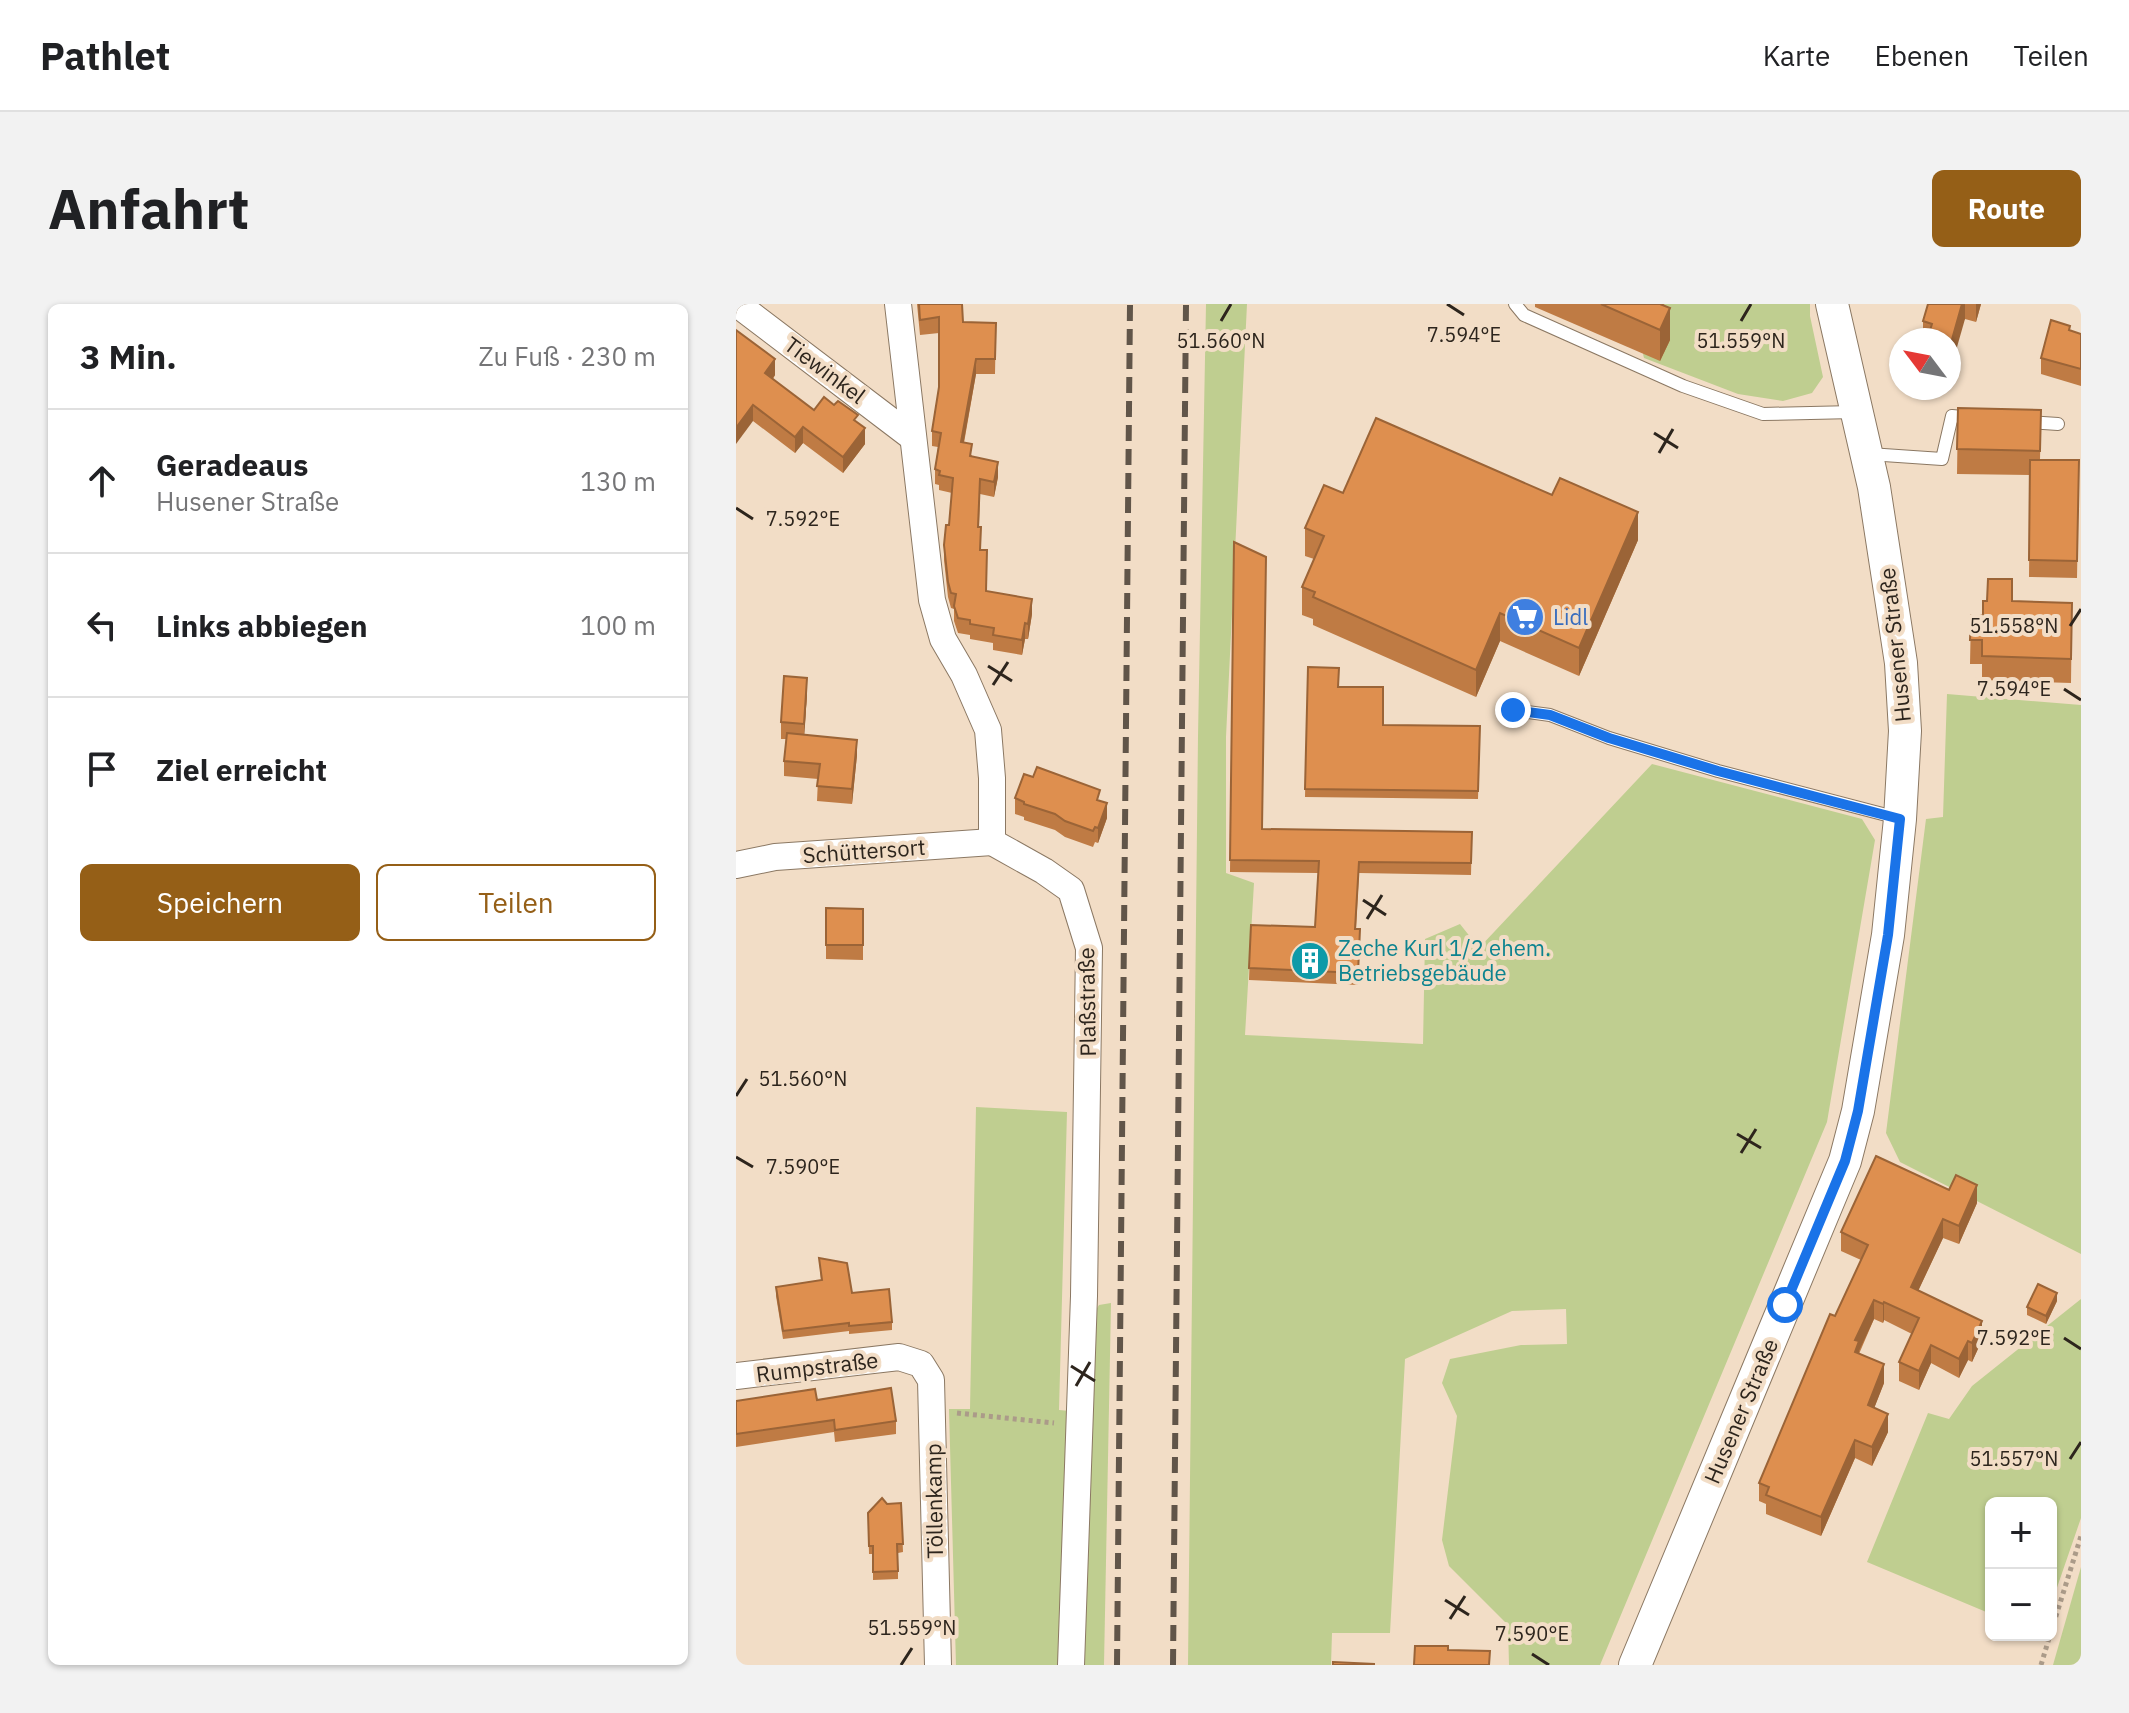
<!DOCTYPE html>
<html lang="de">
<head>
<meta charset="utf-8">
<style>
  body { margin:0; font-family:"IBM Plex Sans",sans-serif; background:#f2f2f2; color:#202124 }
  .controls { position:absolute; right:24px; bottom:24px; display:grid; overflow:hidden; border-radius:12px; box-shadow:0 2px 6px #0004 }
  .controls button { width:72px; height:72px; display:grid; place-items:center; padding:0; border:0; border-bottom:2px solid #e0e0e0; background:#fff; color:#202124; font:40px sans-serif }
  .compass { position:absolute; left:1153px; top:24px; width:72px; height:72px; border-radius:50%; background:#fff; box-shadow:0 2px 6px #0004; rotate:302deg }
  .stop { position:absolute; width:24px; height:24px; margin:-18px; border:6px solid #1a73e8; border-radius:50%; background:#fff }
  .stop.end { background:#1a73e8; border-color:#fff; box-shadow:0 2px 8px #0008 }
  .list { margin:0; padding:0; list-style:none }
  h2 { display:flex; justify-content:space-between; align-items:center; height:104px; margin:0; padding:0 32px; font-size:34px }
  h2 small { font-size:26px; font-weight:400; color:#757577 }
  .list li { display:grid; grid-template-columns:52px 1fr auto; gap:24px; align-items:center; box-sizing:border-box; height:144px; padding:0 32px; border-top:2px solid #e0e0e0 }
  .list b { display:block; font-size:30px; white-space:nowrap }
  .list p { margin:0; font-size:26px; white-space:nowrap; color:#757577 }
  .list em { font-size:26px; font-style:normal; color:#757577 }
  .actions { display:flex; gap:16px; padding:24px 32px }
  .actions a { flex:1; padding:18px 0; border:2px solid #955f17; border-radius:12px; text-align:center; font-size:28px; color:#955f17 }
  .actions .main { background:#955f17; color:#fff }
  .icon { flex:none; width:44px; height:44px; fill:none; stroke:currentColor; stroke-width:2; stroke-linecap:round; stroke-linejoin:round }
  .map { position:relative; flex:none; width:1345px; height:1361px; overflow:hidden; border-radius:12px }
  header { display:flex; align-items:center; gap:48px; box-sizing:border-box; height:112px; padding:0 40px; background:#fff; border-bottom:2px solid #e0e0e0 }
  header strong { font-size:38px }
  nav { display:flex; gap:44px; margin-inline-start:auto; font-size:28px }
  .intro { display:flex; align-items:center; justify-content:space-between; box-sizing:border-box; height:192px; padding:0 48px }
  h1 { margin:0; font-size:56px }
  .button { padding:20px 36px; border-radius:12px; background:#955f17; color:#fff; font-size:28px; font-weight:700 }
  main { display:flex; gap:48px; padding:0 48px }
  aside { flex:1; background:#fff; border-radius:12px; box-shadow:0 2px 6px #0004 }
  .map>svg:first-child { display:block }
</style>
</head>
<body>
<header>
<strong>Pathlet</strong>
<nav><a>Karte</a><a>Ebenen</a><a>Teilen</a></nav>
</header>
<div class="intro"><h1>Anfahrt</h1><a class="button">Route</a></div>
<main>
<aside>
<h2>3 Min.<small>Zu Fuß · 230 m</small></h2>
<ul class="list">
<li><svg class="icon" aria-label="ahead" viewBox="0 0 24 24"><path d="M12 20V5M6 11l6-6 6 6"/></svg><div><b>Geradeaus</b><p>Husener Straße</p></div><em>130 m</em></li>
<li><svg class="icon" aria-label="left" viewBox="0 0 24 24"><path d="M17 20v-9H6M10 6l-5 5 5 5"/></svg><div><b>Links abbiegen</b></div><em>100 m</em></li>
<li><svg class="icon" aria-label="arrive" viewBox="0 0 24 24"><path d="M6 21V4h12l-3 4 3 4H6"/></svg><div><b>Ziel erreicht</b></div></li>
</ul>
<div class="actions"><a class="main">Speichern</a><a>Teilen</a></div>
</aside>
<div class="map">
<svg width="1345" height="1361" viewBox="0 0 1345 1361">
  <rect width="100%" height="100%" fill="#f2ddc6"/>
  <!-- green -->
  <g fill="#bfce90">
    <polygon points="470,0 511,0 490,433 490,569 518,579 509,731 687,740 689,635 724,620 743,644 916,460 1126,515 1139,536 1091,818 864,1361 773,1361 772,1321 713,1262 706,1236 721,1112 706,1079 714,1055 785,1041 831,1040 830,1005 776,1007 669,1055 654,1329 596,1329 595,1361 452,1361 462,432"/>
    <polygon points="928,0 1074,0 1074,12 1087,73 1076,89 1047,97 1002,90 908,54 907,50"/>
    <polygon points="1211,390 1345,401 1345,950 1164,858 1150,829 1190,515 1207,513"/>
    <polygon points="240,803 331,808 323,1106 334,1107 324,1361 220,1361 213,1105 234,1105"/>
    <polygon points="1345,995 1345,1214 1315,1301 1315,1199 1255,1199 1255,1310 1131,1258 1192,1109 1213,1115 1236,1082"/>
    <polygon points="375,999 368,1361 345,1361 357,1011 363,1001"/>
    <polygon points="1345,1263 1345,1361 1317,1361"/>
  </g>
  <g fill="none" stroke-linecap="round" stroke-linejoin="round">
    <!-- service casing -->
    <g stroke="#8b7863" stroke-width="14">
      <g id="service">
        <polyline points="779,0 788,11 947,82 1027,110 1118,108"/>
        <polyline points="1291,118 1322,120"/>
        <polyline points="1133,150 1206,155 1216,112 1237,114"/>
        <polyline points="777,406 814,411 873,434 982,467 1162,514"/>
      </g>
    </g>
    <!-- minor casing -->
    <g stroke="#8b7863" stroke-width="28">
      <g id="minor">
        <polyline points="1,0 176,133"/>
        <polyline points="162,0 196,296 207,335 228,371 252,426 256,474 256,538"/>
        <polyline points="256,538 308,567 335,586 353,644 348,992 335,1361"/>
        <polyline points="0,561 39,553 256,538"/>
        <polyline points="0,1072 163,1053 185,1060 195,1076 202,1361"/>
      </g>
    </g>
    <!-- tertiary casing -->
    <g stroke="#8b7863" stroke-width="34">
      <polyline id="tertiary" points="899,1361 1109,857 1122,807 1152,631 1164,515 1169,427 1165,359 1138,183 1096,0"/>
    </g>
    <!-- path -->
    <g stroke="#ab9b89" stroke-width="5" stroke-dasharray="4 4" stroke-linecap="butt">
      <polyline points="221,1109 318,1119"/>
      <polyline points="1315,1328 1345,1232"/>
      <polyline points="1305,1361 1314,1331"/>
    </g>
    <!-- service -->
    <use href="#service" stroke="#fff" stroke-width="12"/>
    <!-- minor -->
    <use href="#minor" stroke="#fff" stroke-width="26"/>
    <!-- tertiary -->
    <use href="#tertiary" stroke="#fff" stroke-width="32"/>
    <!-- rail -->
    <g stroke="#615549" stroke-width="6" stroke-dasharray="16 8" stroke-linecap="butt">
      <polyline points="381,1361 394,0"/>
      <polyline points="437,1361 450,0"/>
    </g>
  </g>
  <!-- wall -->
  <g fill="#bf7b44">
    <polygon points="181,0 226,0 227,18 260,19 259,70 240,70 228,139 236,152 262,173 258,193 244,190 243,223 245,246 251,287 296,310 292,335 289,335 286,351 257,346 257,339 234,335 234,331 222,329 218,317 218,305 215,304 212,293 208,256 208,241 213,221 216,189 203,186 203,181 199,180 199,165 202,143 196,142 196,127 203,84 203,29 184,31"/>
    <polygon points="799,0 928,0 934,36 924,57 799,3"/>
    <polygon points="1192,0 1245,0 1240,18 1229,15 1213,36 1187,36 1187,17"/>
    <polygon points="0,26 39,71 37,75 78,106 122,119 129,140 107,169 67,139 59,149 17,117"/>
    <polygon points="1334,27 1345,30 1345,82 1305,70 1305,54"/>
    <polygon points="1222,104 1305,106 1304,156 1343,156 1341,274 1293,273 1294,171 1221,170"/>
    <polygon points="569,224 902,236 843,372 764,337 740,393 577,321 577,315 566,311 566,283 578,255 569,252"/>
    <polygon points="498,238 527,525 736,528 735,571 623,569 620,625 624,625 622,681 513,676 515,621 579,623 582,569 494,568"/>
    <polygon points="1276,297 1336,299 1335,379 1246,376 1246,360 1234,360 1235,311 1247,311"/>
    <polygon points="572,363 603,383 647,421 744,422 742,495 569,493"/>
    <polygon points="71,390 68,431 121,451 116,500 81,497 82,475 48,472 48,457 50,435 45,435 45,418"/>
    <polygon points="279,494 364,497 371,514 362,539 359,538 357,543 329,533 319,526 288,516 288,513 279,510"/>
    <polygon points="90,604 127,605 127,656 90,655"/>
    <polygon points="1241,899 1223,940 1207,934 1182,987 1246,1036 1236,1058 1232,1056 1223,1074 1195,1059 1183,1086 1163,1077 1163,1058 1176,1030 1148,1016 1147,1019 1138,1015 1123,1050 1148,1079 1138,1104 1152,1128 1136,1162 1119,1154 1085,1232 1030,1210 1030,1200 1023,1197 1023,1179 1125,956 1105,947 1105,928"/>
    <polygon points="83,954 116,989 156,1018 156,1026 113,1030 113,1027 47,1035 40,992 40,983 85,976"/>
    <polygon points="1321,997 1310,1020 1291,1011 1291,1003"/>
    <polygon points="81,1096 160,1117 160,1130 99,1138 98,1128 0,1143 0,1097"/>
    <polygon points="165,1199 167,1248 162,1249 162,1275 137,1276 137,1250 133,1250 132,1209 151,1200"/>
  </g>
  <!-- shaded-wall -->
  <g fill="#9b6437">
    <polygon points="1226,0 1229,0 1229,15 1213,71 1213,46"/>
    <polygon points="1240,0 1245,0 1240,18"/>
    <polygon points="934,4 934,36 924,57 924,26"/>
    <polygon points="39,55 39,71 29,85 29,69"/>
    <polygon points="240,55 240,70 225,153 225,138"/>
    <polygon points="17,101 17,117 0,140 0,124"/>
    <polygon points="67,123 67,139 59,149 59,133"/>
    <polygon points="129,124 129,140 107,169 107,153"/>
    <polygon points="262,158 262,173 258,193 258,178"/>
    <polygon points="902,208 902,236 843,372 843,344"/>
    <polygon points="296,295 296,310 292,335 292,320"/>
    <polygon points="764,309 764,337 740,393 740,366"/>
    <polygon points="289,319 289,335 286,351 286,336"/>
    <polygon points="71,374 71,390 68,436 68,420"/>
    <polygon points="121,436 121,451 116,500 116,485"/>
    <polygon points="371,499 371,514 362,539 362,524"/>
    <polygon points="1241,881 1241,899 1223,940 1223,922"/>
    <polygon points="1207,915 1207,934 1175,1002 1175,983"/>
    <polygon points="1321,989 1321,997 1310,1020 1310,1012"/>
    <polygon points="1138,996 1138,1015 1123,1047 1123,1056 1119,1048 1119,1036"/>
    <polygon points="1148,998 1148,1016 1147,1019 1147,1000"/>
    <polygon points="1246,1017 1246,1036 1236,1058 1236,1039"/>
    <polygon points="1232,1037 1232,1056 1223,1074 1223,1055"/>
    <polygon points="1195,1041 1195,1059 1183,1086 1183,1067"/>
    <polygon points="1148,1060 1148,1079 1132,1120 1132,1101"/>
    <polygon points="1152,1110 1152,1128 1136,1162 1136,1143"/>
    <polygon points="1119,1136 1119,1154 1085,1232 1085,1213"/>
  </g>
  <!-- building -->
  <g fill="#de8f4f" stroke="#9b6437" stroke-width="2">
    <polygon points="183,0 226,0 227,18 260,19 259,55 240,55 225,138 236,140 234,152 262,158 258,178 244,175 242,223 245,223 244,246 251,246 250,287 296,295 292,320 289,319 286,336 257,331 258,324 234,320 234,316 222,314 218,302 220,290 215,289 212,278 208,241 210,221 213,221 217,174 203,171 204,167 199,165 205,129 196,127 203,83 203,13 184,16"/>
    <polygon points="865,0 924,0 934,4 924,26"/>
    <polygon points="1192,0 1226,0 1213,46 1213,36 1191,36 1196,20 1187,17"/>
    <polygon points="1315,16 1334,22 1333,26 1345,30 1345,65 1305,54"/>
    <polygon points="0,26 39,55 29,69 78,106 88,93 98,101 102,97 122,111 118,116 129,124 107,153 67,123 59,133 17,101 0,124"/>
    <polygon points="1222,104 1305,106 1304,147 1221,145"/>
    <polygon points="640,114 816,191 824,174 902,208 843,344 764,309 740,366 577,293 579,288 566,283 588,232 569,224 588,181 607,189"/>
    <polygon points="1294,156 1343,156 1341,257 1293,256"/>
    <polygon points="498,238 530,253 526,525 736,528 735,559 623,558 619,625 624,625 622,669 513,664 515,621 579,623 583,557 494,556"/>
    <polygon points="1252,275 1276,275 1276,297 1336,299 1335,355 1246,352 1246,336 1234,336 1235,311 1247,311 1247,297 1251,297"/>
    <polygon points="572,363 603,364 602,383 647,383 647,421 744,422 742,487 569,485"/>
    <polygon points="48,372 71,374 68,420 45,418"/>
    <polygon points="51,429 121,436 116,485 81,482 84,460 48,457"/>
    <polygon points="301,463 364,486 361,496 371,499 362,524 359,523 357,527 329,517 319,510 288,500 288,498 279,494 288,470 297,473"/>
    <polygon points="90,604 127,605 127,641 90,641"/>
    <polygon points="1140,852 1213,886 1220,871 1241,881 1223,922 1207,915 1175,983 1246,1017 1236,1039 1232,1037 1223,1055 1195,1041 1183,1067 1163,1058 1183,1014 1148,998 1147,1000 1138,996 1119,1036 1123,1037 1119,1048 1148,1060 1132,1101 1152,1110 1136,1143 1119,1136 1085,1213 1030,1191 1033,1183 1023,1179 1094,1010 1099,1012 1132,941 1105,928"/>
    <polygon points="83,954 111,959 116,989 153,985 156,1018 113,1022 113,1019 47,1027 40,983 86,976"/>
    <polygon points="1302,980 1321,989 1310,1012 1291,1003"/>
    <polygon points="155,1084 160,1117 99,1126 98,1116 0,1130 0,1097 79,1085 81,1096"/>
    <polygon points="146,1194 151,1200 165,1199 167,1240 161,1240 162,1267 137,1268 137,1242 133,1242 132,1209"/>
    <polygon points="679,1342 712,1342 712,1346 754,1347 753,1361 678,1361"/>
    <polygon points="597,1358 638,1360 638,1361 597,1361"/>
  </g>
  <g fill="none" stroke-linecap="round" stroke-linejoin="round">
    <!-- route -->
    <polyline stroke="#1a73e8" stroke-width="10" points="777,406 814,411 873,434 982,467 1164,515 1152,631 1122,807 1109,857 1049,1001"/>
  </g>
  <!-- ticks -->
  <path fill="none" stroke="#2d251d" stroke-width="3" d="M 711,0 L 728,11M 485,17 L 495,0M 1005,17 L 1015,0M 918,129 L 942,144M 923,149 L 937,125M 0,204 L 17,215M 1334,322 L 1345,305M 252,362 L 276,377M 257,381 L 272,358M 1328,385 L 1345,396M 627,596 L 650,611M 631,615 L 646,591M 0,792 L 11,775M 1001,830 L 1025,844M 1005,849 L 1020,825M 0,853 L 17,863M 1328,1034 L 1345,1045M 335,1062 L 359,1077M 340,1082 L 354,1058M 1334,1155 L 1345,1138M 709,1296 L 733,1311M 714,1315 L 729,1292M 796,1350 L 813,1361M 165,1361 L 176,1344"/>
  <!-- icons -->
  <defs>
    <g id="supermarket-disc" transform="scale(2)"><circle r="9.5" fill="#3f7fe0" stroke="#f2ddc6"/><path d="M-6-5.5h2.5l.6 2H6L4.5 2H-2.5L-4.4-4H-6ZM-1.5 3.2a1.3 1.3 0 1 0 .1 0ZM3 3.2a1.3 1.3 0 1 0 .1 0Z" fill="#fff"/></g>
    <g id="building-disc" transform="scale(2)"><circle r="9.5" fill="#0f9aa8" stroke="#f2ddc6"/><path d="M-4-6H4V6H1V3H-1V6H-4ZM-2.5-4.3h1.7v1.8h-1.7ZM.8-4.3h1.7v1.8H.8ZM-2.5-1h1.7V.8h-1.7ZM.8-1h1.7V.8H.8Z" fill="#fff"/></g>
  </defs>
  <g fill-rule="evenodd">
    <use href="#supermarket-disc" x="789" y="313"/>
    <use href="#building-disc" x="574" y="657"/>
  </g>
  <g text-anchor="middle" stroke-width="8" stroke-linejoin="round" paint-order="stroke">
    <!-- street labels -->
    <g font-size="22" fill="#2d251d" stroke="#f2ddc6">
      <text transform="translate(89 66) rotate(37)" y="8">Tiewinkel</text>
      <text transform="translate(1159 341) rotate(-96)" y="8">Husener Straße</text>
      <text transform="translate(128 547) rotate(-4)" y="8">Schüttersort</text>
      <text transform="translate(351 698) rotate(-91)" y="8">Plaßstraße</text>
      <text transform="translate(81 1063) rotate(-7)" y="8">Rumpstraße</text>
      <text transform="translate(1005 1107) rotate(-67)" y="8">Husener Straße</text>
      <text transform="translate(198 1197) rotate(-91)" y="8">Töllenkamp</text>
    </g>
    <!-- shop labels -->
    <g font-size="22" fill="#366cbe" stroke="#f2ddc6" text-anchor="start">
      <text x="817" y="321">Lidl</text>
    </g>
    <!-- culture labels -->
    <g font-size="22" fill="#0d838f" stroke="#f2ddc6" text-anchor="start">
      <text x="602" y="652">Zeche Kurl 1/2 ehem.<tspan x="602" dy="25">Betriebsgebäude</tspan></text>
    </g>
  </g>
  <g font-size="20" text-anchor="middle" fill="#2d251d" stroke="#f2ddc6" stroke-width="8" stroke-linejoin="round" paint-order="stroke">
    <text x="728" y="38">7.594°E</text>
    <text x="485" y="44">51.560°N</text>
    <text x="1005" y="44">51.559°N</text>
    <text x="67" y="222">7.592°E</text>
    <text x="1278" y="329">51.558°N</text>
    <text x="1278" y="392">7.594°E</text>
    <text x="67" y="782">51.560°N</text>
    <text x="67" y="870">7.590°E</text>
    <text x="1278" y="1041">7.592°E</text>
    <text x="1278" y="1162">51.557°N</text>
    <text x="176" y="1331">51.559°N</text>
    <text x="796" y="1337">7.590°E</text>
  </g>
</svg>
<div class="controls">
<button>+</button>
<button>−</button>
</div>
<svg class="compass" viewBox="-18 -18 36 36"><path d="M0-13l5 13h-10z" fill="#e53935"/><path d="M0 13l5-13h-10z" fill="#757577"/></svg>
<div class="stop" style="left:1049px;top:1001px"></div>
<div class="stop end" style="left:777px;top:406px"></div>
</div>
</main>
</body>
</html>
